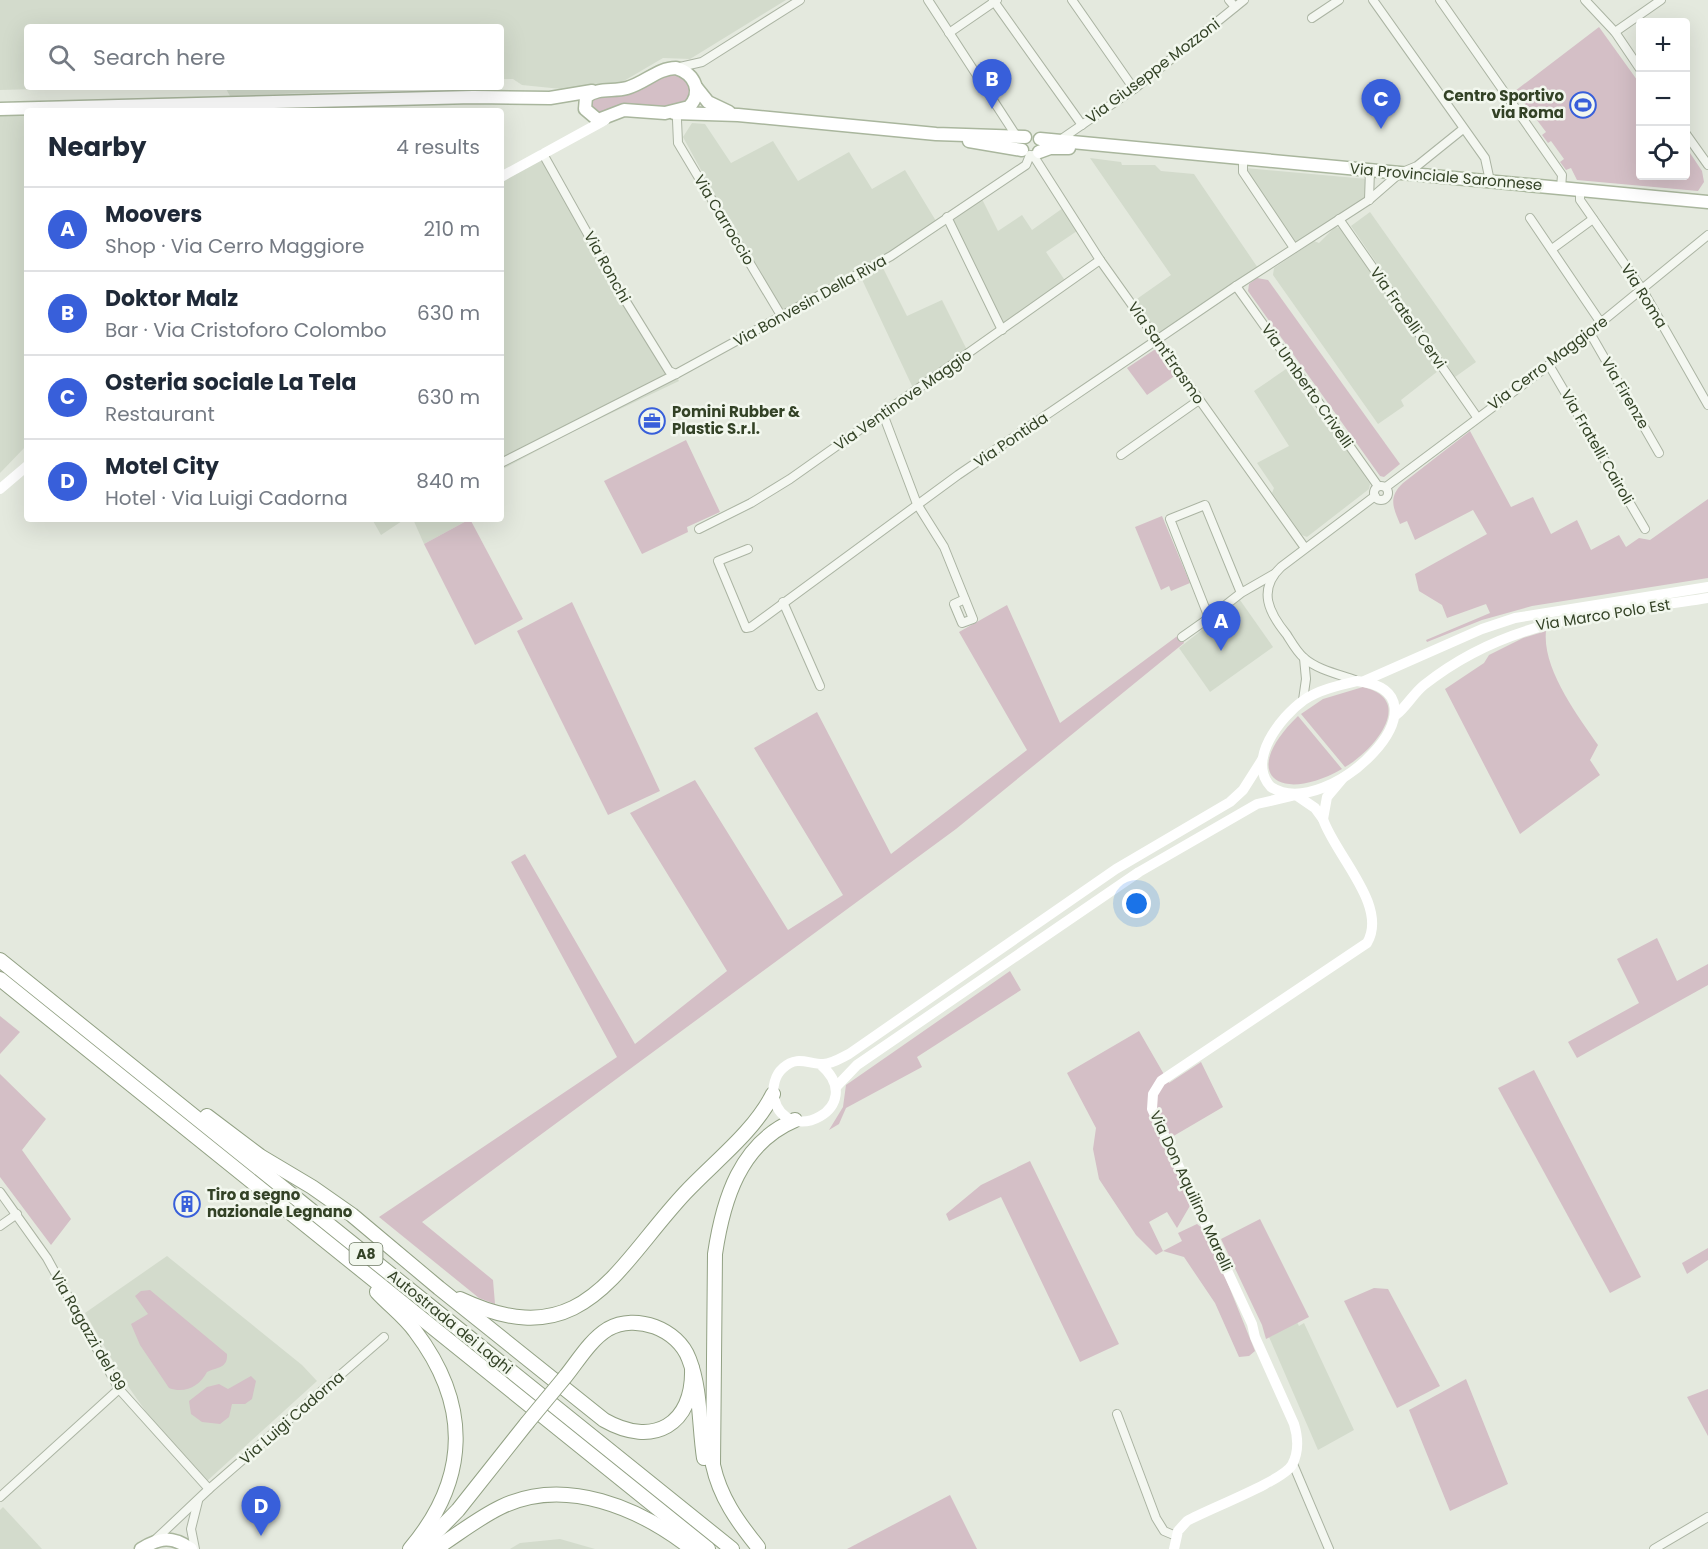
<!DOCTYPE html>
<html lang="en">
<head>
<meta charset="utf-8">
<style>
  body { margin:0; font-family:Poppins,sans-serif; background:#f6f6f7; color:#1f2937 }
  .controls { position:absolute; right:18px; top:18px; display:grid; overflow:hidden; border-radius:6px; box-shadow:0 6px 24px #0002 }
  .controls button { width:54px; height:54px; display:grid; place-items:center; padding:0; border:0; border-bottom:2px solid #e0e1e3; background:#fff; color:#1f2937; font:30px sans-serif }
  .you { position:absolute; left:1137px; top:904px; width:21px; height:21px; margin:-15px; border:4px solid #fff; border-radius:50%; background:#1a73e8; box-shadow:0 0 0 9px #1a73e833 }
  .badge { display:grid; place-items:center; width:39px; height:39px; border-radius:50%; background:#385fda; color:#fff; font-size:20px; font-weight:700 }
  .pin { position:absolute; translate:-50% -50px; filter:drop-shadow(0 2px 3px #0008) }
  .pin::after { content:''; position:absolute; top:32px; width:21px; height:18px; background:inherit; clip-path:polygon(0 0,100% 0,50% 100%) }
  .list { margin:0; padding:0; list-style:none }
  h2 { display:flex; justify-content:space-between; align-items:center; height:78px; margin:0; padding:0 24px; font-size:26px }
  h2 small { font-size:20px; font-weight:400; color:#747a83 }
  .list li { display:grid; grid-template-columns:39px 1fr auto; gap:18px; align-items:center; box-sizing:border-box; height:84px; padding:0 24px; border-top:2px solid #e0e1e3 }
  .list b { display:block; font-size:22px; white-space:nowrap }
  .list p { margin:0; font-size:20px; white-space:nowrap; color:#747a83 }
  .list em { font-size:20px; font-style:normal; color:#747a83 }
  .icon { flex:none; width:33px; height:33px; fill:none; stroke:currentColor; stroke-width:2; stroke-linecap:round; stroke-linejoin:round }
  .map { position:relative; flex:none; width:1708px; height:1549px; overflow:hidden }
  .search { position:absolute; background:#fff; box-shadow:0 6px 24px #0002; left:24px; top:24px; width:480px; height:66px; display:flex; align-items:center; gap:15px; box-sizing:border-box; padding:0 21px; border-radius:6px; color:#747a83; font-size:22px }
  .panel { position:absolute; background:#fff; box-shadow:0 6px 24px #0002; left:24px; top:108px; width:480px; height:414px; border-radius:6px }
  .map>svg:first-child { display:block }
</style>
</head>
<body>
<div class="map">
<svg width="1708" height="1549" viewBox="0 0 1708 1549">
  <rect width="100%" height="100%" fill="#e4e9de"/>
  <!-- built -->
  <g fill="#d3dbcc">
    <polygon points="0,0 786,0 690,59 663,58 617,85 594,84 581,91 522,85 513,79 501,79 501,27 27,27 27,87 110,87 0,90"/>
    <polygon points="225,87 459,87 230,96"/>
    <polygon points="27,114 27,445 0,473 0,115"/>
    <polygon points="692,123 705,124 731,163 773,141 798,181 849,152 872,189 905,170 936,221 879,260 907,316 942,300 967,350 913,388 858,271 781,316 683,137"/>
    <polygon points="546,157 679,381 578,429 501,470 501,181"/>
    <polygon points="1090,158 1121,162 1122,165 1155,165 1161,171 1194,174 1258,268 1159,337 1134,301 1171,275"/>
    <polygon points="1245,168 1367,179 1366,201 1295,244"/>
    <polygon points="981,197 998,231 1022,215 1032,230 1063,208 1077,231 1046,252 1066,282 1003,326 950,218"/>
    <polygon points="1370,212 1476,362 1455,377 1351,226"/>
    <polygon points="1335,227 1340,228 1438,371 1401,400 1404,406 1378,424 1273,275 1274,268 1314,241 1319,243"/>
    <polygon points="1286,369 1319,416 1323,415 1370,484 1369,489 1307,537 1302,535 1272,493 1274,488 1257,463 1289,446 1254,391"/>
    <polygon points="372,519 405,519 381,535"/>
    <polygon points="413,519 470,519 424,544"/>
    <polygon points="1240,600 1273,647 1210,692 1179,648"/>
    <polygon points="167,1256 302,1365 317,1381 207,1481 154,1423 125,1382 85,1313"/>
    <polygon points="1297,1322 1299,1326 1304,1323 1354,1430 1318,1450 1269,1337"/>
    <polygon points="3,1507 42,1549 0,1549 0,1510"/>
    <polygon points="560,1539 595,1549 510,1549 520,1543"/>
  </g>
  <!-- green -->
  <g fill="#d4bfc6">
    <polygon points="1599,27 1640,84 1640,176 1686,176 1686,147 1702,171 1704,182 1698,191 1577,180 1571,168 1566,170 1560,162 1564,159 1551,141 1548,143 1542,135 1546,132 1515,91"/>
    <path d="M 678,72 L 691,83 L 689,101 C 659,112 651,102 624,105 C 614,106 608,113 597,114 L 590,105 L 592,98 Z"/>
    <polygon points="1257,278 1268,280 1400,464 1384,477 1380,476 1248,291 1249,284"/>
    <polygon points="1154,350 1158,350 1176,375 1147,395 1127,368"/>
    <path d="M 1470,431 L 1511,507 L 1533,497 L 1551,534 L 1577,520 L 1591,550 L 1619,535 L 1626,547 L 1639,538 L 1650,540 L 1708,499 L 1708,578 L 1532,606 L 1482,620 L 1427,642 L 1426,640 L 1490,613 L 1486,604 L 1447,618 L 1442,605 L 1419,591 L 1415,574 L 1487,534 L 1473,510 L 1415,540 L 1407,521 L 1400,524 C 1393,507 1388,497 1403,483 Z"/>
    <polygon points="686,440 720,512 687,527 688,532 642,554 604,481"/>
    <polygon points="1162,516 1190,583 1171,591 1169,586 1161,590 1135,527"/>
    <polygon points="470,519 523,619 475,645 424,544"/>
    <polygon points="572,602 660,791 608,815 517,631"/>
    <polygon points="1007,605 1060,723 1180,634 1184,643 956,829 422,1222 493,1280 495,1304 479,1298 379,1217 617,1057 511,862 525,854 635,1044 727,971 630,813 695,780 788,930 843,895 754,748 817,712 891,854 1027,750 959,632"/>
    <path d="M 1546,631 C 1542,669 1578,716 1598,745 L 1590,760 L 1600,775 L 1520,834 L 1445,689 L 1484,663 L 1489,655 L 1523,638 Z"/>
    <path d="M 1363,687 C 1417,700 1373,751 1345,767 L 1301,714 L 1323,699 Z"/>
    <path d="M 1298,716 L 1342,769 C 1278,805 1238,774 1298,716 Z"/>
    <polygon points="1657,938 1677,981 1708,964 1708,985 1577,1058 1568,1042 1639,1003 1617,959"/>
    <polygon points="1010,971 1021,990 917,1057 922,1067 846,1108 839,1124 829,1130 843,1107 846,1085"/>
    <polygon points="0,1016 20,1032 0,1054"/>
    <polygon points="1139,1031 1169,1083 1201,1062 1223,1107 1165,1141 1191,1204 1177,1228 1167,1212 1149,1222 1163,1251 1182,1241 1178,1233 1197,1224 1207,1232 1255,1351 1249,1356 1239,1357 1215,1303 1184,1257 1163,1251 1156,1255 1136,1235 1099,1179 1093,1149 1096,1128 1067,1073"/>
    <polygon points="1534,1070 1641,1277 1610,1293 1498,1088"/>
    <polygon points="0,1074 46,1119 22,1150 71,1219 51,1245 0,1177"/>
    <polygon points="1030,1161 1119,1344 1080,1362 1001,1197 949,1221 946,1214 981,1185"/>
    <polygon points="1260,1219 1309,1317 1266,1339 1262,1325 1221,1239"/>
    <polygon points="1708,1248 1708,1260 1687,1274 1682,1263"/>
    <polygon points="1374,1288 1388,1289 1440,1386 1397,1408 1344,1301"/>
    <path d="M 150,1290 L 227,1354 C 228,1369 216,1367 207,1372 C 200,1386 185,1394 169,1388 L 140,1345 L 131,1324 L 148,1314 L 135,1296 L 141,1291 Z"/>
    <polygon points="251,1376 256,1381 252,1399 245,1404 232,1404 229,1417 220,1424 202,1422 191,1414 189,1401 207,1387 219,1384 228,1389"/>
    <polygon points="1466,1379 1508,1484 1450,1511 1409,1410"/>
    <polygon points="1708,1389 1708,1436 1687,1397"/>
    <polygon points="950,1495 977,1549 847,1549"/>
  </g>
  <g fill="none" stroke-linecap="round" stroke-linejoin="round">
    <!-- street casing -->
    <g stroke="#abb4a3" stroke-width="10">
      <g id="street">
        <polyline points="928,0 1017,137"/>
        <polyline points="993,0 1082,125"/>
        <polyline points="1072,0 1134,89"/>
        <polyline points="1229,0 1235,7"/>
        <polyline points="1373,0 1485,158 1490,181"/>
        <polyline points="1440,0 1562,175 1561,188"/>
        <polyline points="1585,0 1615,32 1640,69"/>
        <polyline points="1312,18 1339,0"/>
        <polyline points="1615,32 1661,0"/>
        <polyline points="949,33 997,0"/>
        <polyline points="680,67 702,62 800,0"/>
        <polyline points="677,120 678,143 782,317"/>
        <polyline points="1686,134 1708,165"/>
        <polyline points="1060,140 1134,89 1244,0"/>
        <polyline points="543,154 622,295 669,371 676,374"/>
        <polyline points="1033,155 1100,260 1305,548"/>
        <polyline points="1243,159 1243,172 1294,248"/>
        <polyline points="1580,190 1580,200 1642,289 1708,405"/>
        <polyline points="1369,200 1370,170"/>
        <polyline points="947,217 1002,330"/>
        <polyline points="1530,218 1601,323"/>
        <polyline points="1339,219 1477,417"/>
        <polyline points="1552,249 1593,219"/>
        <polyline points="1236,286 1378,486"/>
        <polyline points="1590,333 1659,453"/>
        <polyline points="1549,365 1645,529"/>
        <polyline points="883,414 917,504 944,547 973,619 962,623 954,604 965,599"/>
        <polyline points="1121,455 1199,400"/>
        <polyline points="501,463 676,374 891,256 1026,165 1030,155"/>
        <circle cx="1381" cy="493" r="7"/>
        <polyline points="1386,487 1549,365 1708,235"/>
        <polyline points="699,529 751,503 790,479 1100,260"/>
        <polyline points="748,549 718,561 746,628 751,627 958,475 1236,286 1369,200 1400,173 1417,166 1463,129"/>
        <polyline points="1241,593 1205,505 1170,519 1209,618 1241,593 1274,574"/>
        <polyline points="783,602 820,686"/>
        <polyline points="1182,637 1209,618"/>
        <path d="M 1355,680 C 1338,674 1318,670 1304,658 C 1297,652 1292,643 1287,635 C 1269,613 1257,590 1281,567 L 1375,496"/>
        <polyline points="1303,700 1306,679 1304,658"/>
        <polyline points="0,1192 47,1258 119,1389 209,1489"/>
        <polyline points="0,1226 17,1214"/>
        <polyline points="1117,1414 1156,1518 1164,1531 1176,1536"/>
        <polyline points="1293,1464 1329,1549"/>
        <polyline points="0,1497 119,1389"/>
        <polyline points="156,1539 209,1489 384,1337"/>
        <polyline points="195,1549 191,1529 198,1501"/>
        <polyline points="1654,1549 1708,1517"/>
      </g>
    </g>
    <!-- primary casing -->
    <g stroke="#a9b69d" stroke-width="15">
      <g id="primary">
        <path d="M 676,68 C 695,74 703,92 689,107 L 665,113 L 624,110 L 598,120 L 585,109 L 586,97 C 598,87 613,92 627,88 C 645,83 658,68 676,68 Z"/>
        <polyline points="696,87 708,102 729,112"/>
        <polyline points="0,109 473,97 550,98 592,91"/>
        <polyline points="674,113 738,115 936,134 1025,137"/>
        <polyline points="1040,139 1708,202"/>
        <polyline points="969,141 1022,150"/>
        <polyline points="1039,152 1050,148 1069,148"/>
        <path d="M 141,1549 C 160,1537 172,1536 191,1549"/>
      </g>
    </g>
    <!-- highway casing -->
    <g stroke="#92a184" stroke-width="16">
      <g id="highway">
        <polyline points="0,960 732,1549"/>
        <polyline points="0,979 708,1549"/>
        <path d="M 207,1116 L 260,1156 L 312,1187 L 352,1215 L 439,1288 L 604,1420 C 653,1448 694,1425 692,1368"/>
        <path d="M 377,1292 C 389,1305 405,1317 415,1331 C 471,1405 469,1479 410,1549"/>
        <path d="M 460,1299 C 583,1357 615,1268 685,1193 C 715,1161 753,1133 773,1094"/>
        <path d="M 565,1377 C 578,1361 590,1340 608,1329 C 636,1313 678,1329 689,1359 C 701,1390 699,1425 704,1458"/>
        <path d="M 758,1547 C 737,1521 720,1497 713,1465 L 715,1254 C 723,1200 740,1143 795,1120"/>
        <polyline points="420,1549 458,1510 527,1423"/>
        <path d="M 435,1549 C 457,1535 478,1518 501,1507 C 565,1476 640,1508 692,1549"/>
      </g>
    </g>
    <!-- street -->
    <use href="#street" stroke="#f4f7f1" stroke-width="8"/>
    <!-- secondary -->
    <g stroke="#fff" stroke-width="10">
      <polyline points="501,177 605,120"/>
      <polyline points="0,489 27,466"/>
      <path d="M 1357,681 C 1459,693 1328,824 1271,787 C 1246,761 1280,717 1304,700 C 1318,690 1340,685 1357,681 Z"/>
      <polyline points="1364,681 1482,629 1515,618 1708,587"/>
      <path d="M 1396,715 C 1407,706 1413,694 1424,685 C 1512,615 1604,615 1708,598"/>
      <path d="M 821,1065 C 869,1107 786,1149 774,1098 C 772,1087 775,1075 783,1068 C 797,1055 808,1064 823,1064 C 832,1064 841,1058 849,1054 L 1116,869 L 1230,802 L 1243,790 L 1262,760"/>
      <polyline points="836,1087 857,1065 1139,872 1257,804 1296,795 1315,808 1323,819 1327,797 1343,778"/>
      <path d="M 1174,1549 L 1178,1531 L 1187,1521 C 1208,1509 1283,1481 1292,1465 C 1299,1452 1298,1437 1294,1424 L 1255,1337 L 1252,1324 L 1152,1109 L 1153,1094 L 1161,1081 L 1367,943 C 1389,906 1335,855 1323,819"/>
    </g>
    <!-- primary -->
    <use href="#primary" stroke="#fff" stroke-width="12"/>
    <!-- highway -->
    <use href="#highway" stroke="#fff" stroke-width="14"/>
    <!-- highway-bridge casing -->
    <g stroke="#92a184" stroke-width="16" stroke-linecap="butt">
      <polyline id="highway-bridge" points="527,1423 565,1377"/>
    </g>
    <!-- highway-bridge -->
    <use href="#highway-bridge" stroke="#fff" stroke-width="14"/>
  </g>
  <!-- icons -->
  <defs>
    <g id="stadium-ring" transform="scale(1.35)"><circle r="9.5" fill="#f2f7ee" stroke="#385fda" stroke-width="1.5"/><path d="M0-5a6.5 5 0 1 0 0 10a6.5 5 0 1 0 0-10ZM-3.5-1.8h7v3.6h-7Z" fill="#385fda"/></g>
    <g id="office-ring" transform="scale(1.35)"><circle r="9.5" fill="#f2f7ee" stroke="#385fda" stroke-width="1.5"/><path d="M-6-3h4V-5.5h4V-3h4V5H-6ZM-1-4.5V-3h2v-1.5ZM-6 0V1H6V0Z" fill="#385fda"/></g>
    <g id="building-ring" transform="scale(1.35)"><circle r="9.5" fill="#f2f7ee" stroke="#385fda" stroke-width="1.5"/><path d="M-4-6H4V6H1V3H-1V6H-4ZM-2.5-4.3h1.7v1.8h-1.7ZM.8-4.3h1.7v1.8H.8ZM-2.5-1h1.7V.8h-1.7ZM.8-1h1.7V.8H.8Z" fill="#385fda"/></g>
  </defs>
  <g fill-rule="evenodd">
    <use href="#stadium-ring" x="1583" y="105"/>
    <use href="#office-ring" x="652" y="421"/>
    <use href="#building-ring" x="187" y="1204"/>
  </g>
  <g text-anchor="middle" stroke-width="5" stroke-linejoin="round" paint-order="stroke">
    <!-- shield labels -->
    <rect fill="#f2f7ee" stroke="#6c7862" stroke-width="1.5" x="349.5" y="1243" width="33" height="22" rx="4.5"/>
    <g font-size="14" font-weight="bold" fill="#334226">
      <text x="366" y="1259">A8</text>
    </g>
    <!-- street labels -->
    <g font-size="15" fill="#334226" stroke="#f2f7ee">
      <text transform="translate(1153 71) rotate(-37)" y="5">Via Giuseppe Mozzoni</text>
      <text transform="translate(1446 177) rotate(5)" y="5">Via Provinciale Saronnese</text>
      <text transform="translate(724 220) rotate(59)" y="5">Via Carroccio</text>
      <text transform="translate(607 267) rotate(61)" y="5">Via Ronchi</text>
      <text transform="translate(1644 296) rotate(58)" y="5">Via Roma</text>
      <text transform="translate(810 301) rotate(-29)" y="5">Via Bonvesin Della Riva</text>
      <text transform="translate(1408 318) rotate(55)" y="5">Via Fratelli Cervi</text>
      <text transform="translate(1166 353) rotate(55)" y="5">Via Sant'Erasmo</text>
      <text transform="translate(1548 363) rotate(-37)" y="5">Via Cerro Maggiore</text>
      <text transform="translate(1307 386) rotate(55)" y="5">Via Umberto Crivelli</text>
      <text transform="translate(1625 393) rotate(60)" y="5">Via Firenze</text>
      <text transform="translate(903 400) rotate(-35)" y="5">Via Ventinove Maggio</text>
      <text transform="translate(1011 440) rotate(-34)" y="5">Via Pontida</text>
      <text transform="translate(1597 447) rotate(60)" y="5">Via Fratelli Cairoli</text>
      <text transform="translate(1603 615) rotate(-9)" y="5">Via Marco Polo Est</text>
      <text transform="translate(1191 1191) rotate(65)" y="5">Via Don Aquilino Marelli</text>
      <text transform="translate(450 1322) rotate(39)" y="5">Autostrada dei Laghi</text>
      <text transform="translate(88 1331) rotate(60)" y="5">Via Ragazzi del 99</text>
      <text transform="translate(292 1418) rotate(-41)" y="5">Via Luigi Cadorna</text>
    </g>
    <!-- poi labels -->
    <g font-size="15" font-weight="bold" fill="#334226" stroke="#f2f7ee" text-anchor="start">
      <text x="1564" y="101" text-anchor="end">Centro Sportivo<tspan x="1564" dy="17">via Roma</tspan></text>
      <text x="672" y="417">Pomini Rubber &amp;<tspan x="672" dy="17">Plastic S.r.l.</tspan></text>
      <text x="207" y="1200">Tiro a segno<tspan x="207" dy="17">nazionale Legnano</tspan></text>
    </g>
  </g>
</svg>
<div class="controls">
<button>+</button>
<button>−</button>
<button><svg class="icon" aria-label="locate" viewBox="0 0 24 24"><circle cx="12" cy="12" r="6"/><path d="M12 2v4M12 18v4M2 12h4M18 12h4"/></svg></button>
</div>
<div class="you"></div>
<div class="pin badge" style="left:1221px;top:651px">A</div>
<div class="pin badge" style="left:992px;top:109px">B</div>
<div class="pin badge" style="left:1381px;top:129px">C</div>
<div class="pin badge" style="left:261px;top:1536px">D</div>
<div class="search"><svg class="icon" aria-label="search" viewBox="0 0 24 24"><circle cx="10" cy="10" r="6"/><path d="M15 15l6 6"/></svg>Search here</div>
<section class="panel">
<h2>Nearby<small>4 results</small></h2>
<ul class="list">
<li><span class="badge">A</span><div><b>Moovers</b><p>Shop · Via Cerro Maggiore</p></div><em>210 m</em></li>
<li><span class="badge">B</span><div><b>Doktor Malz</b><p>Bar · Via Cristoforo Colombo</p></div><em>630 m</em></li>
<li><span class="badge">C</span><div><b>Osteria sociale La Tela</b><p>Restaurant</p></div><em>630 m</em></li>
<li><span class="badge">D</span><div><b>Motel City</b><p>Hotel · Via Luigi Cadorna</p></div><em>840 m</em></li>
</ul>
</section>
</div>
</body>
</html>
